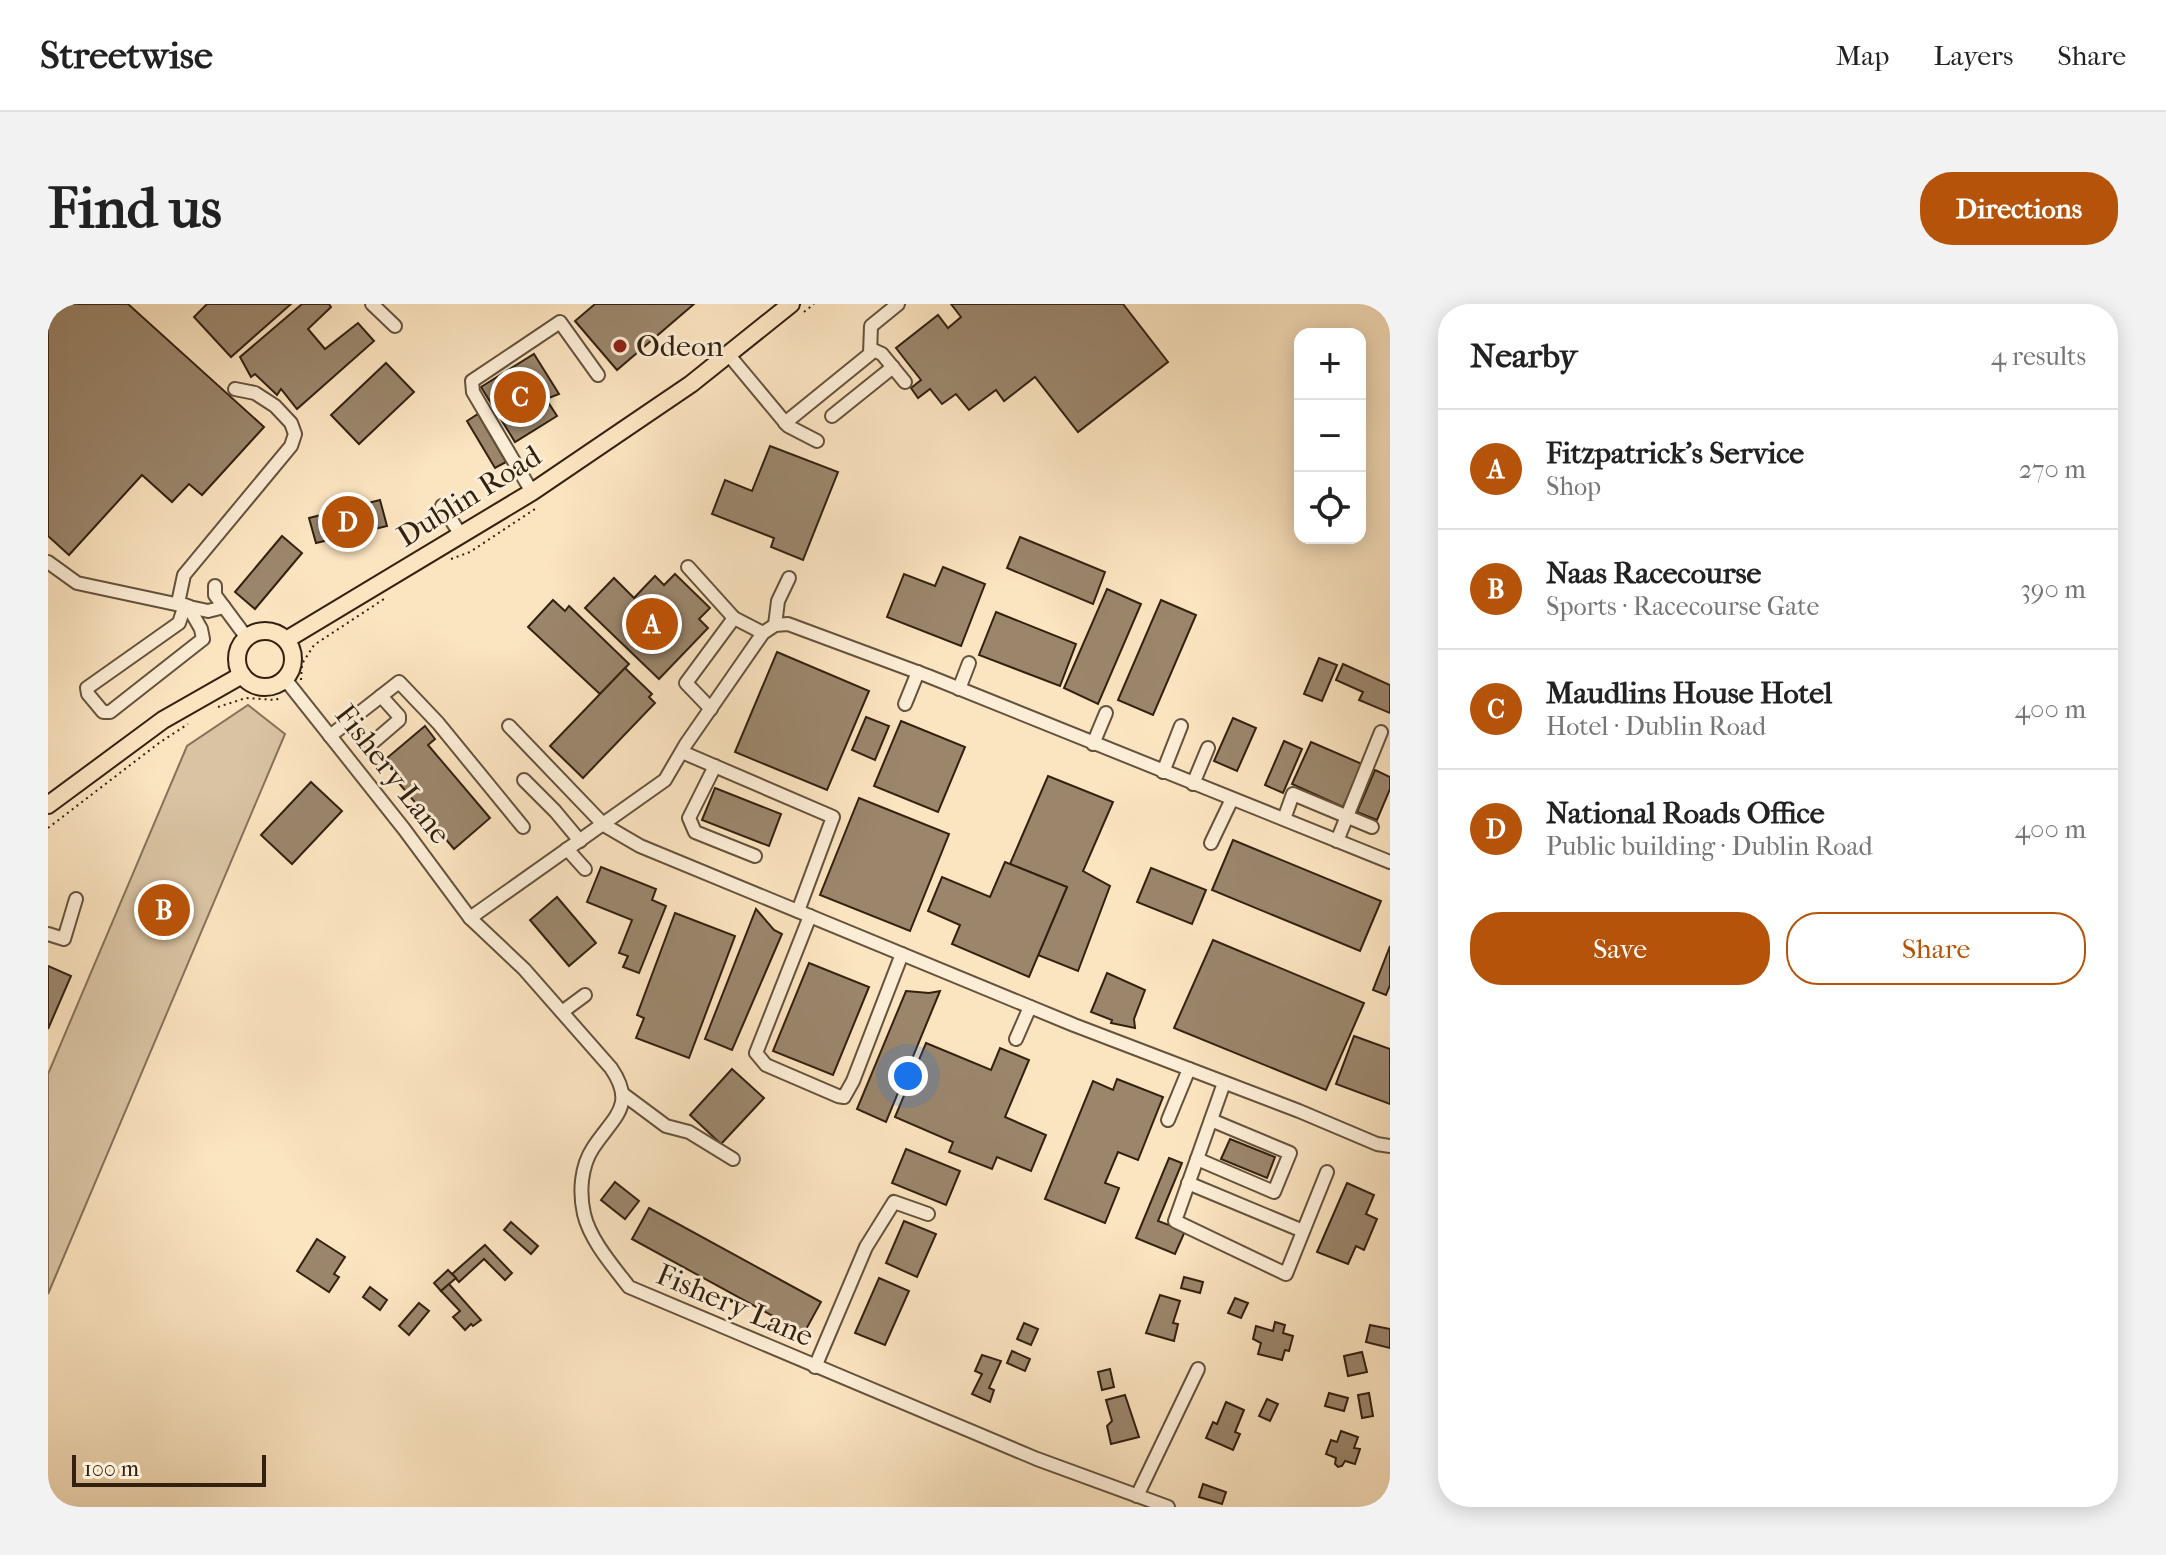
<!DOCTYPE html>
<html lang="en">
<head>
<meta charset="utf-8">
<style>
  body { margin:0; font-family:"IM FELL French Canon",serif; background:#f2f2f2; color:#222 }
  .controls { position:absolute; right:24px; top:24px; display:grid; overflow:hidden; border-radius:16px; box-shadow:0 4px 20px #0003 }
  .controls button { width:72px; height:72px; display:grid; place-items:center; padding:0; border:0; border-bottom:2px solid #e0e0e0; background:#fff; color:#222; font:40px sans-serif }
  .scale { position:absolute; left:24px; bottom:20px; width:194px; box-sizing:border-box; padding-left:8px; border:4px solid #332110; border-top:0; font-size:22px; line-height:28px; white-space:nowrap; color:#332110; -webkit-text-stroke:6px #fcedd6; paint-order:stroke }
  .you { position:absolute; left:860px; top:772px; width:28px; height:28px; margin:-20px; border:6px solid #fff; border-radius:50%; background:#1a73e8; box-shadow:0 0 0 12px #1a73e833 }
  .badge { display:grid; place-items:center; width:52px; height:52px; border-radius:50%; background:#b45309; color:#fff; font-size:26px; font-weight:700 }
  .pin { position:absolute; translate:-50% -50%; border:4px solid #fff; box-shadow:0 2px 8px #0006 }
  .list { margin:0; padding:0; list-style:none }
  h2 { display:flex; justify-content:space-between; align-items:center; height:104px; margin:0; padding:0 32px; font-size:34px }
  h2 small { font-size:26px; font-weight:400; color:#767676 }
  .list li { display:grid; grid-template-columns:52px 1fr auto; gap:24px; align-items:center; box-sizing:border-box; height:120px; padding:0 32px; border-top:2px solid #e0e0e0 }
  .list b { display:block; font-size:30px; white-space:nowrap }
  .list p { margin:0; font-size:26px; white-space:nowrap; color:#767676 }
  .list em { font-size:26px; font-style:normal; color:#767676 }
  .actions { display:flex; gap:16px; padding:24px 32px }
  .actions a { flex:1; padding:18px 0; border:2px solid #b45309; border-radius:32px; text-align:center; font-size:28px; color:#b45309 }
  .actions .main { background:#b45309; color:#fff }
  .icon { flex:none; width:44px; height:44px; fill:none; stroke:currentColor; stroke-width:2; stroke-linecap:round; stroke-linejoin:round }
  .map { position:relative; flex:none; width:1342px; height:1203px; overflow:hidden; border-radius:32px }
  header { display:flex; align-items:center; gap:48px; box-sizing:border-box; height:112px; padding:0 40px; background:#fff; border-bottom:2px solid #e0e0e0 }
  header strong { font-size:38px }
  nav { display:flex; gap:44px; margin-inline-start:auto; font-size:28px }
  .intro { display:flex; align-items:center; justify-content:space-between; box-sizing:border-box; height:192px; padding:0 48px }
  h1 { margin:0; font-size:56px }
  .button { padding:20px 36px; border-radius:32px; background:#b45309; color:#fff; font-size:28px; font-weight:700 }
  main { display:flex; gap:48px; padding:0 48px }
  aside { flex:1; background:#fff; border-radius:32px; box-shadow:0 4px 20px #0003 }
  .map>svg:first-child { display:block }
</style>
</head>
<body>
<header>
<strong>Streetwise</strong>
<nav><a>Map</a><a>Layers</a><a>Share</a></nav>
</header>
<div class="intro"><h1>Find us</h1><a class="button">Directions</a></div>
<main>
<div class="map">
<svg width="1342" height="1203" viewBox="0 0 1342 1203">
  <rect width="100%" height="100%" fill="#fbe4c0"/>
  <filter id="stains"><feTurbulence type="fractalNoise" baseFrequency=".0025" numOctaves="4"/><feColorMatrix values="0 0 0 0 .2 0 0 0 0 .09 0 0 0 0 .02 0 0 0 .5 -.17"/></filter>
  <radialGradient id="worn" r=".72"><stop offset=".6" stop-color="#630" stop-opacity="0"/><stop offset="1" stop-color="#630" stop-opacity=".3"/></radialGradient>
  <!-- green -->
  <polygon fill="#d9c3a2" stroke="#867259" stroke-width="2" points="200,401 237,430 0,990 0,770 139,442"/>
  <!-- building -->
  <g fill="#9b866c" stroke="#332110" stroke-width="2">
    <polygon points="0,0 80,0 216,123 154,191 141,180 124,198 94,171 21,251 0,232"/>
    <polygon points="159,0 243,0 183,53 146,13"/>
    <polygon points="254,0 281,0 283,3 260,25 277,45 310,19 326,37 249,105 233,85 229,91 207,70 203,73 192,53"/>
    <polygon points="547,0 646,0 569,66 527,17"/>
    <polygon points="903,0 1075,0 1120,58 1030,128 987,73 956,97 948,86 921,106 908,90 894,100 882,85 870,94 863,84 873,76 848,44 890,11 900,24 913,13"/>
    <polygon points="486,50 511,90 498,95 509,112 467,138 433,83"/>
    <polygon points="338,59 366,88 311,140 283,111"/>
    <polygon points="430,110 458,158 447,164 419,117"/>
    <polygon points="722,142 790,168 755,256 723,243 726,234 664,210 677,176 704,187"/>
    <polygon points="332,196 339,222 268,239 261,214"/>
    <polygon points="234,232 254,249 207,305 187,288"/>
    <polygon points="972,233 1057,268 1045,300 959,264"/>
    <polygon points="895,263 937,280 913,342 839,313 856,270 887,282"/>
    <polygon points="627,270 662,304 651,315 660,324 611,375 537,304 566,274 586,294 607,272 616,281"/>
    <polygon points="1059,285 1093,300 1050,400 1016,384"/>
    <polygon points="505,296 517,307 521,302 581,360 552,390 480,323"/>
    <polygon points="1113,296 1148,311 1105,411 1070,396"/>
    <polygon points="948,308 1028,340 1012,382 931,351"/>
    <polygon points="729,348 821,387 779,486 687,448"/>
    <polygon points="1271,354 1289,361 1274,397 1256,390"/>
    <polygon points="1295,360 1342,381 1342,409 1311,396 1315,388 1288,376"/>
    <polygon points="577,364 604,390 601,393 607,399 535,474 502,442"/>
    <polygon points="818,413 841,422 827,456 804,446"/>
    <polygon points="1185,414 1208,424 1189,467 1166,457"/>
    <polygon points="853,417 917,443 890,508 826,482"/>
    <polygon points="377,422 387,435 380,441 442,514 406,545 344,471 350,466 339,454"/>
    <polygon points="1236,437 1254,445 1235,489 1217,481"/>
    <polygon points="1263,438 1314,460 1295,503 1244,480"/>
    <polygon points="1327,466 1342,473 1342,485 1329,516 1309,508"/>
    <polygon points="1000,472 1065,498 1035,567 1062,582 1030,667 990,651 1019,583 962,560"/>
    <polygon points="263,478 294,507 244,560 213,531"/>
    <polygon points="667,484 733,510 721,542 654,516"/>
    <polygon points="811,494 901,530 862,627 772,591"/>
    <polygon points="1185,536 1333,597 1312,647 1164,586"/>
    <polygon points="957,558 1019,583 981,673 904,640 912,621 880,607 894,573 942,593"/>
    <polygon points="553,563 608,585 604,596 618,602 591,669 575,663 580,652 571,649 584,616 539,598"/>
    <polygon points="1103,564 1158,586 1144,620 1089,598"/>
    <polygon points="509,593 548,639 521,662 482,616"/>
    <polygon points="708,605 726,626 734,630 684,746 657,735"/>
    <polygon points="627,609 687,632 641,754 588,734 596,714 589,711"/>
    <polygon points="1165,636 1316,699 1278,786 1126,724"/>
    <polygon points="1342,642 1342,681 1338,691 1325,686"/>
    <polygon points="761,659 821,683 785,771 725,747"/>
    <polygon points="0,662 23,672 0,725"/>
    <polygon points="1059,669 1097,686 1086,715 1087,724 1063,719 1064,716 1043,708"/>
    <polygon points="858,687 881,689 892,687 838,818 809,805"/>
    <polygon points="1306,732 1342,745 1342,800 1288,780"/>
    <polygon points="878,739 943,766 952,744 981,756 957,813 998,831 983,867 949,853 944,865 901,848 905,838 847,813"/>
    <polygon points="684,765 716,794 673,840 642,811"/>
    <polygon points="1069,775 1115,793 1090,856 1070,848 1057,879 1071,884 1057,919 997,895 1045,777 1065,786"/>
    <polygon points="1182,835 1227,853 1219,874 1173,855"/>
    <polygon points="858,845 912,867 898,901 844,879"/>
    <polygon points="1121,854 1134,859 1110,917 1137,927 1127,950 1088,934"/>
    <polygon points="567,878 591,897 577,915 553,896"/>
    <polygon points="1299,879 1326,891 1318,910 1329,915 1316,946 1308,942 1300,960 1269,948"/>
    <polygon points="601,904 773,998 756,1029 584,935"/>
    <polygon points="856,917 888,930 869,973 838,959"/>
    <polygon points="463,918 490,942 483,950 456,926"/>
    <polygon points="269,935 297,953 286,970 291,973 281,988 249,967"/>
    <polygon points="437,941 464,969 457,976 436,955 411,978 404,970"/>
    <polygon points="400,966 408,974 393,987 386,979"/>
    <polygon points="1136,973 1155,978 1152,989 1133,984"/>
    <polygon points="831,974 861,987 837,1041 807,1029"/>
    <polygon points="401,980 433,1016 425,1022 423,1020 417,1026 405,1013 412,1007 393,987"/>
    <polygon points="322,983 339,996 332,1006 315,993"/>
    <polygon points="1112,991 1132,997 1125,1019 1130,1020 1126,1037 1098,1029"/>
    <polygon points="1187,994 1200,999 1193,1014 1180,1009"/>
    <polygon points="371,999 381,1007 361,1031 351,1022"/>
    <polygon points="1227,1018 1237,1021 1235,1029 1245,1032 1241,1047 1237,1046 1234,1056 1210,1050 1213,1039 1205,1035 1208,1022 1225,1027"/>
    <polygon points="976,1019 990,1025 983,1041 969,1035"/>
    <polygon points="1322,1021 1342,1025 1342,1044 1318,1038"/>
    <polygon points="964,1047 982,1055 977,1067 959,1059"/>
    <polygon points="1314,1048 1319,1068 1300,1072 1296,1052"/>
    <polygon points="934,1051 953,1057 941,1084 946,1086 942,1098 924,1090 934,1070 927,1067"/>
    <polygon points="1062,1065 1066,1083 1054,1086 1050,1068"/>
    <polygon points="1281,1089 1300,1094 1296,1107 1277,1102"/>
    <polygon points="1321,1089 1325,1112 1314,1114 1310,1091"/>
    <polygon points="1077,1091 1091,1133 1063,1140 1059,1122 1064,1117 1058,1096"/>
    <polygon points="1219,1095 1230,1100 1222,1117 1211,1112"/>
    <polygon points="1178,1098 1196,1106 1187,1128 1192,1130 1185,1146 1158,1134 1165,1118 1169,1120"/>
    <polygon points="1293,1127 1310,1133 1306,1144 1312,1145 1307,1160 1297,1157 1294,1162 1290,1163 1287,1160 1288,1154 1278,1150 1283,1136 1289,1138"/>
    <polygon points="1155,1180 1178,1188 1174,1200 1151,1193"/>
  </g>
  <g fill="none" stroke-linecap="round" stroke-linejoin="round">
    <!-- minor casing -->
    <g stroke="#65523c" stroke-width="16">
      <g id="minor">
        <polyline points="324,0 347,22"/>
        <polyline points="823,45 834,50 857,78"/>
        <polyline points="680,50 740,122 769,137"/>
        <polyline points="784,112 845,63"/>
        <polyline points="737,119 822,50 823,22 850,0"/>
        <polyline points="484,188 425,88 424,77 512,18 550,71"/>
        <polyline points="394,202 413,231"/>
        <polyline points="0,258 29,279 160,307 176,303 199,334"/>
        <polyline points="640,263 686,314"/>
        <polyline points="167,282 167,291 176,303"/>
        <polyline points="130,299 136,271 243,142 247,130 243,119 227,102 207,89 187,85"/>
        <polyline points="137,301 131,319 39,384 40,390 55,408 62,408 155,335 153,325 140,302"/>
        <polyline points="727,321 730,297 741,274"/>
        <path d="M 237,375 L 356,525 L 422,614 L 476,665 L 563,764 C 589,802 565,813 545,844 C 533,862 531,888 536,910 C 542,936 565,962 581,983 L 989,1155 L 1120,1203"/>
        <polyline points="911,385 921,359"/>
        <polyline points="857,400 870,368"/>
        <polyline points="663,405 638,379 686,314 715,329"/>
        <polyline points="461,422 556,521 592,542 1026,721 1251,807 1329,840 1342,842"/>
        <polyline points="282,432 351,378 390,419 475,523"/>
        <polyline points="323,440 351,416 351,412 333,392"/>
        <polyline points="1045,440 1058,409"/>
        <polyline points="634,448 785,513 750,607"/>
        <polyline points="667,462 641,514 647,528 707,552"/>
        <polyline points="1115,468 1133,422"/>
        <polyline points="476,476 507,507 532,537"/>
        <polyline points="1145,480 1160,444"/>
        <polyline points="1236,515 1245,490 1324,523"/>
        <polyline points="1289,537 1333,428"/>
        <polyline points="1163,539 1184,495"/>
        <polyline points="519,545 537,565"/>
        <polyline points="762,612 708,749 718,761 790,792 796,793 805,777 854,650"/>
        <polyline points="422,614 617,476 638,440 715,329 727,321 740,320 880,372 1342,558"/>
        <polyline points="0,630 16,635 28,595"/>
        <polyline points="514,708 537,691"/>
        <polyline points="968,735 982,703"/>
        <polyline points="1176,779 1127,917 1238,970 1279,868"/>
        <polyline points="575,790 618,822 641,828 685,855"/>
        <polyline points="1120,816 1141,765"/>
        <polyline points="1149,855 1226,888 1242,849 1163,816"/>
        <polyline points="1140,879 1255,927"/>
        <polyline points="767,1063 818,943 846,898 880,910"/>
        <polyline points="1089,1192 1150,1065"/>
      </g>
    </g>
    <!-- major casing -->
    <g stroke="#332110" stroke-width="20">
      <g id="major">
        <circle cx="217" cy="355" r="28"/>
        <polyline points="238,336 484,188 643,80 743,0"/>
        <polyline points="0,501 115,416 194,371"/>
      </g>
    </g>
    <!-- path -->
    <g stroke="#332110" stroke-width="2" stroke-dasharray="2 4" stroke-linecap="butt">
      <polyline points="756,8 766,0"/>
      <polyline points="403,255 422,248 490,203"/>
      <polyline points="253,376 254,360 266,341 339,293"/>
      <polyline points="170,403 198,394 228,396 233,393"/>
      <polyline points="0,524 111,439 140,420"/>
    </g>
    <!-- minor -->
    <use href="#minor" stroke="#fcedd6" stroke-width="12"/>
    <!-- major -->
    <use href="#major" stroke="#fbe4c0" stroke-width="16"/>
  </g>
  <!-- markers -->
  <circle fill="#8f2418" stroke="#fcedd6" stroke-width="3" cx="572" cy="42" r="8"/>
  <g text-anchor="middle" stroke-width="6" stroke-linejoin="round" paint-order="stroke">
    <!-- poi labels -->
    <g font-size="30" fill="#332110" stroke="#fcedd6" text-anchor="start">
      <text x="588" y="52">Odeon</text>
    </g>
    <!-- street labels -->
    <g font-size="30" fill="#332110" stroke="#fcedd6">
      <text transform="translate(421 192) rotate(-32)" y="10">Dublin Road</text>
      <text transform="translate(345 470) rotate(52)" y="10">Fishery Lane</text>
      <text transform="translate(687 1001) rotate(23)" y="10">Fishery Lane</text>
    </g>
  </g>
  <rect width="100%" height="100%" filter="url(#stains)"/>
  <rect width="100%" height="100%" fill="url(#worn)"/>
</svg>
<div class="controls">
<button>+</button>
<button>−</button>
<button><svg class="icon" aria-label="locate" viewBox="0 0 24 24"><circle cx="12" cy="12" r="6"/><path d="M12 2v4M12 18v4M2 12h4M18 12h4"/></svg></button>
</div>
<div class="scale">100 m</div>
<div class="you"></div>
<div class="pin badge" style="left:604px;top:320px">A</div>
<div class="pin badge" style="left:116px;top:606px">B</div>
<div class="pin badge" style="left:472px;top:93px">C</div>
<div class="pin badge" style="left:300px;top:218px">D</div>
</div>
<aside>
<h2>Nearby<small>4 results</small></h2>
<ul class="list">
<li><span class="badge">A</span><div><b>Fitzpatrick's Service</b><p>Shop</p></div><em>270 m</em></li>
<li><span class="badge">B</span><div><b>Naas Racecourse</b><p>Sports · Racecourse Gate</p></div><em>390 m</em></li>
<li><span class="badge">C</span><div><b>Maudlins House Hotel</b><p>Hotel · Dublin Road</p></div><em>400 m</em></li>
<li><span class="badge">D</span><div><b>National Roads Office</b><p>Public building · Dublin Road</p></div><em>400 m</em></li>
</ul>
<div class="actions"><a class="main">Save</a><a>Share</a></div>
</aside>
</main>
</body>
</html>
